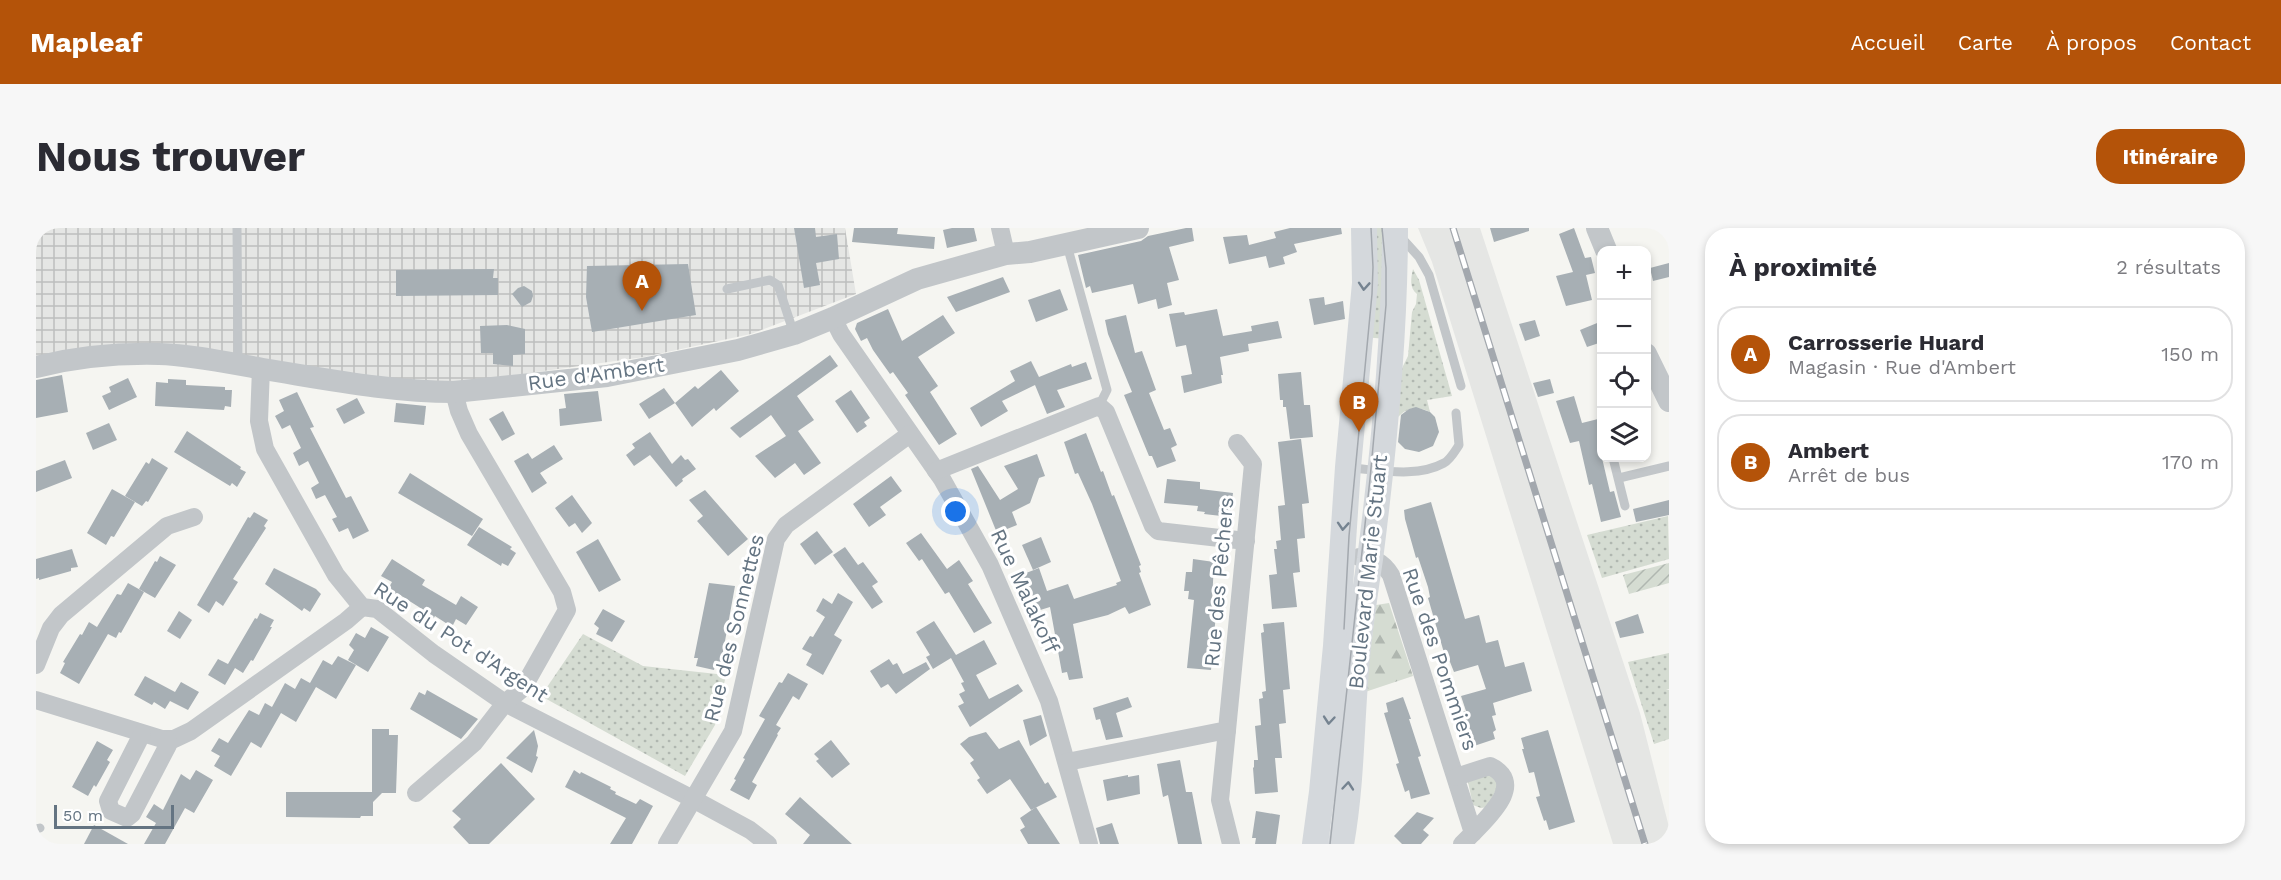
<!DOCTYPE html>
<html lang="fr">
<head>
<meta charset="utf-8">
<style>
  body { margin:0; font-family:"Work Sans",sans-serif; background:#f7f7f7; color:#2b2b33 }
  .controls { position:absolute; right:18px; top:18px; display:grid; overflow:hidden; border-radius:12px; box-shadow:0 3px 9px #0003 }
  .controls button { width:54px; height:54px; display:grid; place-items:center; padding:0; border:0; border-bottom:2px solid #e1e1e2; background:#fff; color:#2b2b33; font:30px sans-serif }
  .scale { position:absolute; left:18px; bottom:15px; width:120px; box-sizing:border-box; padding-left:6px; border:3px solid #647482; border-top:0; font-size:16px; line-height:21px; white-space:nowrap; color:#647482; -webkit-text-stroke:4px #fff; paint-order:stroke }
  .you { position:absolute; left:920px; top:284px; width:21px; height:21px; margin:-15px; border:4px solid #fff; border-radius:50%; background:#1a73e8; box-shadow:0 0 0 9px #1a73e833 }
  .badge { display:grid; place-items:center; width:39px; height:39px; border-radius:50%; background:#b45309; color:#fff; font-size:20px; font-weight:700 }
  .pin { position:absolute; translate:-50% -50px; filter:drop-shadow(0 2px 3px #0008) }
  .pin::after { content:''; position:absolute; top:32px; width:21px; height:18px; background:inherit; clip-path:polygon(0 0,100% 0,50% 100%) }
  .list { margin:0; padding:0; list-style:none }
  h2 { display:flex; justify-content:space-between; align-items:center; height:78px; margin:0; padding:0 24px; font-size:26px }
  h2 small { font-size:20px; font-weight:400; color:#7c7c81 }
  .list li { display:grid; grid-template-columns:39px 1fr auto; gap:18px; align-items:center; box-sizing:border-box; height:96px; margin:0 12px 12px; padding:0 12px; border:2px solid #e1e1e2; border-radius:24px }
  .list b { display:block; font-size:22px; white-space:nowrap }
  .list p { margin:0; font-size:20px; white-space:nowrap; color:#7c7c81 }
  .list em { font-size:20px; font-style:normal; color:#7c7c81 }
  .icon { flex:none; width:33px; height:33px; fill:none; stroke:currentColor; stroke-width:2; stroke-linecap:round; stroke-linejoin:round }
  .map { position:relative; flex:none; width:1633px; height:616px; overflow:hidden; border-radius:24px }
  header { display:flex; align-items:center; gap:36px; box-sizing:border-box; height:84px; padding:0 30px; background:#b45309; color:#fff }
  header strong { font-size:28px }
  nav { display:flex; gap:33px; margin-inline-start:auto; font-size:21px }
  .intro { display:flex; align-items:center; justify-content:space-between; box-sizing:border-box; height:144px; padding:0 36px }
  h1 { margin:0; font-size:42px }
  .button { padding:15px 27px; border-radius:24px; background:#b45309; color:#fff; font-size:21px; font-weight:700 }
  main { display:flex; gap:36px; padding:0 36px }
  aside { flex:1; background:#fff; border-radius:24px; box-shadow:0 3px 9px #0003 }
  .map>svg:first-child { display:block }
</style>
</head>
<body>
<header>
<strong>Mapleaf</strong>
<nav><a>Accueil</a><a>Carte</a><a>À propos</a><a>Contact</a></nav>
</header>
<div class="intro"><h1>Nous trouver</h1><a class="button">Itinéraire</a></div>
<main>
<div class="map">
<svg width="1633" height="616" viewBox="0 0 1633 616">
  <defs>
    <pattern id="industrial-grid" width="8" height="8" patternUnits="userSpaceOnUse" patternTransform="scale(1.5)"><rect width="8" height="8" fill="#e5e6e4"/><path d="M0 4h8M4 0v8" fill="none" stroke="#bdbfbe"/></pattern>
    <pattern id="grass-dots" width="8" height="8" patternUnits="userSpaceOnUse" patternTransform="scale(1.5)"><rect width="8" height="8" fill="#d5dcd2"/><path d="M2 2h.1M6 6h.1" fill="none" stroke="#b0b7b0" stroke-width="1.8" stroke-linecap="round"/></pattern>
    <pattern id="forest-firs" width="22" height="20" patternUnits="userSpaceOnUse" patternTransform="scale(1.5)"><rect width="22" height="20" fill="#d5dcd2"/><path d="M5 1l3.5 6h-7zM16 11l3.5 6h-7z" fill="#b0b7b0"/></pattern>
    <pattern id="garden-furrows" width="10" height="10" patternUnits="userSpaceOnUse" patternTransform="scale(1.5)"><rect width="10" height="10" fill="#d5dcd2"/><path d="M-1 1l2-2M0 10L10 0M9 11l2-2" fill="none" stroke="#b0b7b0"/></pattern>
  </defs>
  <rect width="100%" height="100%" fill="#f5f5f1"/>
  <!-- built -->
  <polygon fill="#e5e6e4" points="1382,0 1444,0 1604,485 1633,599 1633,616 1577,616 1396,34"/>
  <!-- industrial -->
  <polygon fill="url(#industrial-grid)" points="0,0 809,0 820,66 715,106 608,129 422,155 342,150 124,116 0,132"/>
  <!-- grass -->
  <g fill="url(#grass-dots)">
    <polygon points="1335,0 1354,0 1350,111 1328,109"/>
    <path d="M 1377,41 L 1383,52 L 1416,168 L 1391,172 L 1394,184 C 1381,178 1372,179 1362,189 L 1365,142 L 1372,128 L 1376,84 L 1380,76 L 1381,66 C 1373,60 1375,50 1377,41 Z"/>
    <polygon points="1632,288 1633,331 1566,350 1551,307"/>
    <polygon points="547,406 607,438 690,447 679,497 649,548 505,468"/>
    <polygon points="1633,425 1633,461 1630,462 1633,462 1633,511 1618,516 1592,434"/>
    <polygon points="1455,545 1463,555 1452,579 1445,580 1437,577 1432,554"/>
  </g>
  <!-- forest -->
  <polygon fill="url(#forest-firs)" points="1353,375 1377,448 1329,464 1340,377"/>
  <!-- garden -->
  <polygon fill="url(#garden-furrows)" points="1633,335 1633,355 1593,366 1587,347"/>
  <!-- building -->
  <g fill="#a7afb4">
    <polygon points="758,0 779,0 780,9 801,6 803,31 780,35 784,57 768,60"/>
    <polygon points="818,0 862,0 861,6 899,9 898,21 816,14"/>
    <polygon points="916,0 938,0 941,13 911,20 907,2"/>
    <polygon points="1150,0 1156,0 1158,13 1133,19 1143,52 1131,55 1136,77 1122,81 1120,71 1102,76 1097,56 1056,65 1054,58 1050,60 1042,27 1105,13 1112,8"/>
    <polygon points="1254,0 1305,0 1306,6 1258,16 1261,24 1247,29 1249,36 1233,40 1230,28 1193,36 1187,9 1211,7 1213,17 1240,10 1238,4"/>
    <polygon points="1454,0 1493,0 1493,3 1458,14"/>
    <polygon points="1538,0 1549,30 1555,29 1559,45 1550,47 1556,72 1530,78 1520,48 1537,44 1523,6"/>
    <polygon points="1633,35 1633,49 1617,53 1614,40"/>
    <polygon points="652,36 660,87 556,104 550,69 551,38"/>
    <polygon points="458,41 457,50 462,50 462,67 360,68 360,42"/>
    <polygon points="967,49 974,64 920,84 911,69"/>
    <polygon points="488,58 496,63 497,68 495,74 486,79 476,66 482,60"/>
    <polygon points="1024,61 1032,82 1000,94 992,72"/>
    <polygon points="1288,69 1289,77 1307,73 1309,91 1278,97 1273,71"/>
    <polygon points="852,81 866,113 907,87 919,105 882,129 902,158 894,164 921,206 903,217 869,167 872,165 857,144 854,146 837,122 831,110 825,113 819,101 821,95"/>
    <polygon points="1181,81 1187,108 1216,103 1215,98 1242,93 1246,110 1212,116 1213,123 1184,129 1187,147 1185,147 1186,155 1148,165 1145,148 1156,146 1150,117 1140,119 1133,86 1148,84 1149,87"/>
    <polygon points="1090,87 1099,125 1106,123 1120,162 1113,165 1128,202 1134,200 1141,217 1135,220 1140,233 1121,240 1116,228 1113,228 1088,167 1096,164 1072,106 1069,92"/>
    <polygon points="1499,92 1504,108 1489,113 1483,96"/>
    <polygon points="1566,93 1566,114 1551,119 1544,102"/>
    <polygon points="471,97 489,101 489,126 477,127 477,138 457,136 457,125 445,125 444,98"/>
    <polygon points="794,127 802,138 761,168 778,192 762,203 785,235 768,247 759,235 739,250 719,228 750,208 735,187 704,210 694,200"/>
    <polygon points="995,133 1003,149 1035,136 1036,139 1050,134 1056,151 1021,162 1029,179 1011,186 999,157 966,173 972,183 945,199 934,180 979,153 974,143"/>
    <polygon points="685,142 703,163 680,183 678,180 656,199 639,175 659,158 662,161"/>
    <polygon points="1265,144 1268,177 1274,177 1277,209 1254,211 1250,179 1247,179 1247,172 1244,172 1242,146"/>
    <polygon points="26,147 32,184 0,190 0,152"/>
    <polygon points="92,150 101,169 73,182 66,168 75,164 73,159"/>
    <polygon points="132,151 150,152 150,157 189,159 189,162 196,162 195,179 189,178 188,182 119,178 120,154 132,155"/>
    <polygon points="1514,151 1518,165 1502,169 1497,155"/>
    <polygon points="628,160 639,175 613,191 603,176"/>
    <polygon points="815,162 834,190 828,194 831,198 821,205 799,173"/>
    <polygon points="562,163 566,193 524,198 523,181 530,180 528,166"/>
    <polygon points="261,164 278,199 274,200 310,270 315,268 333,303 317,311 312,300 303,304 296,291 301,289 289,267 280,271 275,260 283,255 272,233 263,238 257,225 265,220 254,197 246,201 239,188 248,183 243,172"/>
    <polygon points="1538,168 1546,195 1566,190 1566,230 1574,264 1578,263 1585,289 1565,294 1556,256 1553,257 1543,213 1534,215 1520,173"/>
    <polygon points="321,170 329,185 308,196 300,181"/>
    <polygon points="360,175 390,178 388,197 358,194"/>
    <polygon points="1380,179 1394,184 1399,189 1403,204 1397,218 1383,224 1369,221 1362,214 1365,187 1373,181"/>
    <polygon points="467,183 479,206 466,213 453,191"/>
    <polygon points="73,195 81,212 57,222 50,205"/>
    <polygon points="151,203 205,239 204,241 210,244 201,259 196,255 194,258 138,224"/>
    <polygon points="614,204 636,236 645,227 649,232 652,231 660,241 646,251 647,253 640,259 614,227 598,238 590,227 599,220 596,216"/>
    <polygon points="1050,205 1065,244 1067,243 1076,268 1078,267 1105,337 1103,338 1105,344 1103,345 1115,377 1093,386 1089,379 1072,387 1037,396 1047,450 1033,452 1031,444 1026,445 1014,379 1001,383 996,369 993,370 985,347 1003,340 1011,363 1032,356 1038,371 1081,357 1080,355 1085,353 1056,276 1042,245 1039,246 1028,214"/>
    <polygon points="1265,211 1273,275 1266,276 1269,310 1261,311 1264,344 1257,345 1261,379 1236,381 1233,347 1241,346 1238,321 1241,321 1240,313 1245,312 1242,278 1249,277 1242,214"/>
    <polygon points="518,217 527,231 504,245 511,255 496,265 478,233 492,225 496,231"/>
    <polygon points="1001,226 1009,248 1003,250 994,275 976,284 981,297 961,305 935,241 942,238 964,272 982,261 968,238"/>
    <polygon points="116,230 132,240 112,274 110,273 106,278 89,268 110,234 113,236"/>
    <polygon points="29,232 36,250 0,264 0,243"/>
    <polygon points="374,245 447,291 436,308 362,265"/>
    <polygon points="855,248 866,263 844,279 850,287 833,299 817,276"/>
    <polygon points="1131,251 1164,254 1164,261 1197,265 1194,289 1168,286 1169,284 1161,283 1162,278 1128,275"/>
    <polygon points="76,261 99,274 78,309 75,308 70,317 51,305"/>
    <polygon points="669,262 712,311 692,328 661,293 667,288 653,272"/>
    <polygon points="536,267 556,295 546,305 539,295 533,299 519,280"/>
    <polygon points="1633,272 1633,287 1600,294 1597,281"/>
    <polygon points="1395,274 1429,391 1443,387 1450,415 1462,412 1469,439 1488,434 1496,463 1457,475 1460,487 1456,488 1460,502 1457,504 1459,511 1438,518 1427,483 1430,483 1425,468 1450,461 1442,437 1418,444 1414,434 1411,435 1392,370 1394,369 1392,359 1382,329 1380,330 1369,291 1368,282"/>
    <polygon points="218,284 232,292 228,298 230,300 197,351 202,354 187,378 180,373 173,385 161,377 212,289 214,290"/>
    <polygon points="443,299 476,319 474,321 480,325 472,338 466,335 465,338 431,317"/>
    <polygon points="781,303 797,324 779,337 764,316"/>
    <polygon points="885,305 911,341 923,332 937,353 932,356 956,395 938,405 913,364 909,366 886,331 883,333 870,315"/>
    <polygon points="1005,309 1015,334 997,342 986,317"/>
    <polygon points="562,311 585,352 563,364 540,324"/>
    <polygon points="809,319 822,337 827,334 842,354 836,358 847,374 836,381 797,327"/>
    <polygon points="36,321 42,339 35,340 35,343 3,352 3,350 0,351 0,331"/>
    <polygon points="124,328 140,337 119,370 103,361 119,333 121,334"/>
    <polygon points="356,331 389,352 386,357 420,377 425,368 442,379 430,397 420,391 416,399 399,388 393,397 381,389 386,381 364,367 362,370 351,363 356,354 345,348"/>
    <polygon points="1157,331 1178,334 1176,374 1181,374 1175,442 1151,440 1158,372 1152,371 1153,363 1148,363 1150,344 1156,344"/>
    <polygon points="238,340 280,361 285,366 274,384 268,380 266,383 229,356"/>
    <polygon points="92,355 108,364 85,405 83,404 80,410 72,406 43,456 24,445 29,435 27,434 44,406 46,407 53,394 61,399 81,366 85,367"/>
    <polygon points="673,355 699,358 685,435 680,434 678,442 660,438 662,430 658,430"/>
    <polygon points="802,365 817,374 798,407 806,412 787,447 770,437 776,426 766,421 774,408 777,409 789,389 780,383 787,370 796,376"/>
    <polygon points="567,381 589,393 576,414 560,406 563,400 558,396"/>
    <polygon points="143,383 156,392 144,411 131,403"/>
    <polygon points="224,385 238,392 234,399 236,399 217,433 215,432 207,445 199,440 189,457 172,447 182,431 192,436 219,390 221,391"/>
    <polygon points="1602,386 1608,405 1584,410 1579,394"/>
    <polygon points="898,393 920,427 948,412 961,436 940,447 953,471 982,456 987,463 934,499 922,478 928,475 923,466 929,463 925,455 928,454 915,430 897,441 890,429 894,427 880,404"/>
    <polygon points="1248,394 1254,461 1247,462 1250,495 1243,496 1246,530 1239,530 1242,564 1219,566 1217,540 1218,539 1218,532 1222,532 1219,498 1225,497 1223,471 1227,470 1226,464 1230,463 1225,405 1228,404 1227,396"/>
    <polygon points="335,399 353,409 332,444 312,432 318,422 313,417 320,405 329,410"/>
    <polygon points="302,428 320,437 300,471 280,459 260,494 245,485 225,520 215,514 195,548 178,538 184,528 175,523 183,510 192,515 213,482 223,487 229,475 236,479 249,455 259,461 265,450 274,455 287,432 296,437"/>
    <polygon points="853,431 857,437 861,435 867,446 890,434 894,441 860,466 852,456 845,460 834,443"/>
    <polygon points="752,445 772,456 763,472 757,468 740,497 745,500 741,506 742,507 716,554 721,557 713,572 694,562 700,552 698,551 709,531 707,530 729,491 723,488 743,454 746,455"/>
    <polygon points="109,448 139,464 145,454 163,464 152,482 134,473 129,481 118,474 116,477 98,467"/>
    <polygon points="391,462 442,491 425,511 374,481 383,464 389,467"/>
    <polygon points="1092,469 1096,479 1080,485 1087,509 1070,512 1064,491 1060,492 1057,480"/>
    <polygon points="1367,469 1375,491 1373,491 1385,528 1382,529 1394,566 1375,571 1373,562 1369,564 1360,536 1363,535 1348,485 1352,484 1350,475"/>
    <polygon points="1005,487 1011,508 994,518 987,492"/>
    <polygon points="336,501 353,501 353,507 362,507 360,565 346,565 337,574 337,588 325,588 324,590 250,589 250,564 336,564"/>
    <polygon points="498,502 502,518 500,528 502,529 496,545 470,530"/>
    <polygon points="1512,502 1539,594 1513,602 1510,592 1508,593 1500,569 1504,568 1498,544 1493,545 1486,521 1488,521 1485,510"/>
    <polygon points="950,504 963,521 983,512 1009,556 1012,554 1021,569 995,582 974,551 951,566 941,552 944,550 934,535 938,532 924,516 933,509"/>
    <polygon points="795,512 814,536 796,550 780,533 783,531 778,526"/>
    <polygon points="61,513 77,522 71,532 74,534 60,559 58,557 52,568 36,559"/>
    <polygon points="1144,532 1150,564 1156,564 1166,616 1142,616 1132,567 1127,569 1121,536"/>
    <polygon points="465,535 499,571 453,616 433,616 417,599 425,591 416,583"/>
    <polygon points="160,542 177,552 158,585 149,580 129,616 108,616 120,595 110,589 118,576 127,582 145,546 154,552"/>
    <polygon points="538,542 544,546 545,544 575,559 574,561 580,564 579,566 600,576 604,571 617,578 596,616 574,616 590,590 529,559"/>
    <polygon points="1092,547 1092,549 1103,547 1104,566 1071,573 1067,552"/>
    <polygon points="764,569 794,596 816,616 767,616 774,607 749,586"/>
    <polygon points="1000,579 1024,616 992,616 984,602 989,599 984,590"/>
    <polygon points="1220,583 1244,587 1240,616 1219,616 1220,610 1216,610"/>
    <polygon points="1381,584 1398,590 1387,602 1393,607 1385,616 1366,616 1358,608"/>
    <polygon points="1076,595 1083,616 1064,616 1060,600"/>
    <polygon points="58,597 76,607 92,616 48,616"/>
  </g>
  <g fill="none" stroke-linecap="round" stroke-linejoin="round">
    <!-- service -->
    <g stroke="#c2c6c9" stroke-width="9">
      <polyline points="201,0 202,136"/>
      <polyline points="1364,8 1383,29 1393,47 1425,158"/>
      <polyline points="1031,17 1071,162 1063,178"/>
      <polyline points="691,61 734,52 742,57 758,106"/>
      <polyline points="1577,230 1589,278"/>
      <path d="M 1314,240 C 1344,242 1381,250 1408,235 C 1414,232 1419,223 1423,217 L 1420,185"/>
      <polyline points="1583,250 1633,238"/>
      <polyline points="0,601 4,600"/>
    </g>
    <!-- minor -->
    <g stroke="#c2c6c9" stroke-width="18">
      <polyline points="964,0 970,26"/>
      <polyline points="797,90 805,106 906,251 954,337 1013,473 1053,616"/>
      <polyline points="225,140 223,193 229,221 300,347 326,379 341,381 398,426 469,475 657,571 714,602 732,616"/>
      <polyline points="900,243 1063,178 1070,184 1117,298 1122,303 1210,313"/>
      <path d="M 1323,329 C 1339,331 1346,333 1355,347 L 1437,605 L 1426,616"/>
      <polyline points="0,437 15,400 25,387 131,298 158,289"/>
      <polyline points="0,472 126,511 138,511 155,503 310,393 326,379"/>
      <polyline points="1191,502 1184,572 1195,616"/>
      <polyline points="106,506 72,573 75,583 91,590 96,586 132,517 132,512"/>
      <polyline points="1031,534 1191,502 1217,236 1201,215"/>
      <path d="M 1420,549 L 1454,538 C 1490,555 1453,588 1437,605"/>
      <polyline points="380,565 438,515 469,475 487,460 531,382 526,364 433,206 423,183 418,164"/>
      <polyline points="631,616 697,503 740,311 750,297 874,206"/>
    </g>
    <!-- tertiary -->
    <g stroke="#c2c6c9" stroke-width="22">
      <polyline points="1561,0 1570,22"/>
      <polyline points="1610,126 1633,173"/>
      <path d="M 0,139 C 40,129 81,125 123,126 C 157,127 193,135 227,141 C 290,151 354,164 418,164 L 571,148 L 702,122 L 758,106 L 797,90 L 881,51 L 970,26 L 994,24 L 1102,0"/>
    </g>
    <!-- secondary -->
    <g stroke="#d4d8dc" stroke-width="26">
      <polyline points="1279,616 1286,564 1300,418 1312,239 1329,55 1328,0"/>
      <path d="M 1305,616 C 1316,555 1315,492 1321,430 C 1324,397 1329,364 1334,331 C 1348,222 1359,110 1359,0"/>
    </g>
    <!-- tram -->
    <g stroke="#a3a8ae" stroke-width="1.5">
      <polyline points="1308,401 1313,308 1336,66 1337,39 1335,0"/>
      <polyline points="1294,616 1334,251 1350,77 1350,40 1346,0"/>
    </g>
    <!-- rail casing -->
    <g stroke="#a3a8ae" stroke-width="7">
      <polyline id="rail" points="1417,0 1609,616"/>
    </g>
    <!-- rail -->
    <use href="#rail" stroke="#fff" stroke-width="4.5" stroke-dasharray="14" stroke-linecap="butt"/>
  </g>
  <!-- one-way arrows -->
  <defs><path id="oneway-chevron" d="M-2-3.5L2.5 0L-2 3.5" fill="none" stroke-width="1.6" stroke-linecap="round" stroke-linejoin="round" transform="scale(1.5)"/></defs>
  <g stroke="#758390">
    <use href="#oneway-chevron" transform="translate(1328 58) rotate(94)"/>
    <use href="#oneway-chevron" transform="translate(1307 298) rotate(94)"/>
    <use href="#oneway-chevron" transform="translate(1293 492) rotate(95)"/>
    <use href="#oneway-chevron" transform="translate(1312 558) rotate(-85)"/>
  </g>
  <g text-anchor="middle" stroke-width="6" stroke-linejoin="round" paint-order="stroke">
    <!-- street labels -->
    <g font-size="21" fill="#647482" stroke="#fff">
      <text transform="translate(560 146) rotate(-8)" y="7">Rue d'Ambert</text>
      <text transform="translate(1332 344) rotate(-84)" y="7">Boulevard Marie Stuart</text>
      <text transform="translate(1183 354) rotate(-85)" y="7">Rue des Pêchers</text>
      <text transform="translate(989 363) rotate(65)" y="7">Rue Malakoff</text>
      <text transform="translate(698 400) rotate(-76)" y="7">Rue des Sonnettes</text>
      <text transform="translate(425 414) rotate(33)" y="7">Rue du Pot d'Argent</text>
      <text transform="translate(1404 431) rotate(71)" y="7">Rue des Pommiers</text>
    </g>
  </g>
</svg>
<div class="controls">
<button>+</button>
<button>−</button>
<button><svg class="icon" aria-label="locate" viewBox="0 0 24 24"><circle cx="12" cy="12" r="6"/><path d="M12 2v4M12 18v4M2 12h4M18 12h4"/></svg></button>
<button><svg class="icon" aria-label="layers" viewBox="0 0 24 24"><path d="M12 4l9 5-9 5-9-5zM3 14l9 5 9-5"/></svg></button>
</div>
<div class="scale">50 m</div>
<div class="you"></div>
<div class="pin badge" style="left:606px;top:83px">A</div>
<div class="pin badge" style="left:1323px;top:204px">B</div>
</div>
<aside>
<h2>À proximité<small>2 résultats</small></h2>
<ul class="list">
<li><span class="badge">A</span><div><b>Carrosserie Huard</b><p>Magasin · Rue d'Ambert</p></div><em>150 m</em></li>
<li><span class="badge">B</span><div><b>Ambert</b><p>Arrêt de bus</p></div><em>170 m</em></li>
</ul>
</aside>
</main>
</body>
</html>
